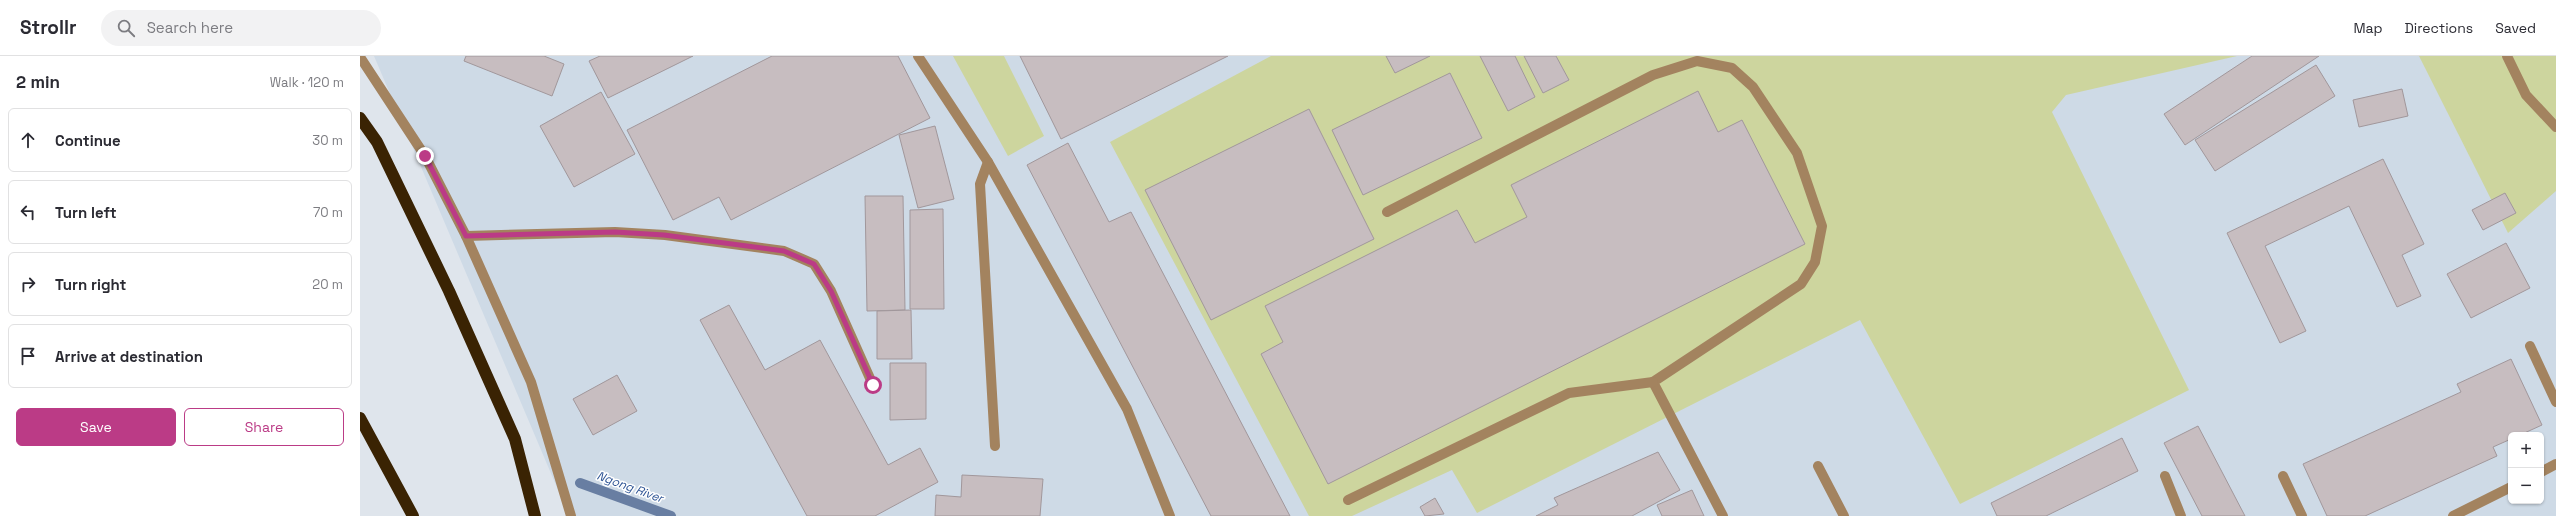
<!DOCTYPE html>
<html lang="en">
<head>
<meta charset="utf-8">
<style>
  body { margin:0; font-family:"Space Grotesk",sans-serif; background:#f2f2f3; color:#2b2b33 }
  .controls { position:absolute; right:12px; bottom:12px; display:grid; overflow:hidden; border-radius:6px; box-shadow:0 1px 3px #0004 }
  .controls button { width:36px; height:36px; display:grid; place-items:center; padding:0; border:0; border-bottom:1px solid #e1e1e2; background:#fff; color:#2b2b33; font:20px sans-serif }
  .stop { position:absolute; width:12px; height:12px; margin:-9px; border:3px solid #bb3b86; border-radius:50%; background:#fff }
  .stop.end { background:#bb3b86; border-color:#fff; box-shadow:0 1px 4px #0008 }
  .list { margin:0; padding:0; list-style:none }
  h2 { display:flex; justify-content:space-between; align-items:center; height:52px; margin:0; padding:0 16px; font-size:17px }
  h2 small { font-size:13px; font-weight:400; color:#7c7c81 }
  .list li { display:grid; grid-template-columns:26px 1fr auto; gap:12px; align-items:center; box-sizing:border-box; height:64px; margin:0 8px 8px; padding:0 8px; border:1px solid #e1e1e2; border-radius:6px }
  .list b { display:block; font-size:15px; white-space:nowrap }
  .list em { font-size:13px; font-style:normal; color:#7c7c81 }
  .actions { display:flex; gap:8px; padding:12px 16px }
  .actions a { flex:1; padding:9px 0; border:1px solid #bb3b86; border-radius:6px; text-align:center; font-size:14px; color:#bb3b86 }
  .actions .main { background:#bb3b86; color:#fff }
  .icon { flex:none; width:22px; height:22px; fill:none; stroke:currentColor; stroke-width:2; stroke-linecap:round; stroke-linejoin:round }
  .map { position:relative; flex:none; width:2196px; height:460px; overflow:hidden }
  header { display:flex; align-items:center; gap:24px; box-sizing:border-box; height:56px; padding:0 20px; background:#fff; border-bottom:1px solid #e1e1e2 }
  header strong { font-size:19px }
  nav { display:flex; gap:22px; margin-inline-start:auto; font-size:14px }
  .search { width:280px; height:36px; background:#f2f2f3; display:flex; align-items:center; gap:10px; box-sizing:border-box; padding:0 14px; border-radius:22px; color:#7c7c81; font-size:15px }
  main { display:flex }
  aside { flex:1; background:#fff }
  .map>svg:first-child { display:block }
</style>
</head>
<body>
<header>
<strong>Strollr</strong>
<div class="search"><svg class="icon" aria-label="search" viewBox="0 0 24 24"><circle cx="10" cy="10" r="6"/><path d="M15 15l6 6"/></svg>Search here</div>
<nav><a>Map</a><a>Directions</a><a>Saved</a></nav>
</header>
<main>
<aside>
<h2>2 min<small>Walk · 120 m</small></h2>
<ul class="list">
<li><svg class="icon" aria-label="ahead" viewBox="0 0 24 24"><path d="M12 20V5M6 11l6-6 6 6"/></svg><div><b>Continue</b></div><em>30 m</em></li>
<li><svg class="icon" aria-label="left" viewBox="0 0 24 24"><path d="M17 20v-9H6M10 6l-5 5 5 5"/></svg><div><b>Turn left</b></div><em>70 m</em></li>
<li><svg class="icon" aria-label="right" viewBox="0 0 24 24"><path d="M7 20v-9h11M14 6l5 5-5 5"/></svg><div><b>Turn right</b></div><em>20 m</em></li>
<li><svg class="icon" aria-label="arrive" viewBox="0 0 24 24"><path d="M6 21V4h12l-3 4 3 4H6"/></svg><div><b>Arrive at destination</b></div></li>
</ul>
<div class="actions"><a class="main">Save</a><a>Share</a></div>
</aside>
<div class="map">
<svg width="2196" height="460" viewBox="0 0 2196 460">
  <rect width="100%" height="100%" fill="#dfe5ec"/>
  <!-- built -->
  <path fill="#cedae6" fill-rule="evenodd" d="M 14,0 L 2196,0 L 2196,460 L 209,460 ZM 2151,379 L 2181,379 L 2181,445 L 2151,445 Z"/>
  <!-- green -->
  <g fill="#cdd59e">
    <polygon points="593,0 644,0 684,80 648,100"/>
    <polygon points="911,0 1877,0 1706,39 1692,56 1829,334 1600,448 1500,264 1117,457 1092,414 992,460 949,460 750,86"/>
    <polygon points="2059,0 2196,0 2196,135 2148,177"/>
  </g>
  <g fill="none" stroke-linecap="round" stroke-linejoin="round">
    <!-- stream -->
    <polyline stroke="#687ea2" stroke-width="10" points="220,427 311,460"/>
  </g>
  <!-- building -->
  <g fill="#c7bdc0" stroke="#a1979b">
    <polygon points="106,0 184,0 204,8 192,40 104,5"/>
    <polygon points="240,0 333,0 248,42 229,5"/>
    <polygon points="412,0 538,0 570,62 371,164 359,141 313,164 267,74"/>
    <polygon points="660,0 868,0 701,83"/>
    <polygon points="1026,0 1070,0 1035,17"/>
    <polygon points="1120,0 1155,0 1175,41 1148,55"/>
    <polygon points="1164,0 1196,0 1209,24 1183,37"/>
    <polygon points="1892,0 1959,0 1825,89 1804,58"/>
    <polygon points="1956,9 1975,40 1855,115 1835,84"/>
    <polygon points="1090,17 1122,82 1003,139 972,74"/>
    <polygon points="2042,33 2048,60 1999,71 1993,44"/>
    <polygon points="1338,35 1358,76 1382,64 1445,188 968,428 901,298 923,286 905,250 1097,154 1115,187 1167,161 1151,129"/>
    <polygon points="241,36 275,98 214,131 180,70"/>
    <polygon points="949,53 1014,183 851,264 785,134"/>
    <polygon points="575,70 594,143 558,152 539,79"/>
    <polygon points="708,87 749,166 771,156 930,460 851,460 667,109"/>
    <polygon points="2023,103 2064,188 2042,199 2061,240 2037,251 1989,150 1905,190 1946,275 1920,287 1867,177"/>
    <polygon points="2145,137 2156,157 2123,174 2112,154"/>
    <polygon points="505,140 543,140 545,254 507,255"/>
    <polygon points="583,153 584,253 550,253 550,154"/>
    <polygon points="2146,187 2170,232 2111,262 2087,218"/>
    <polygon points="369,249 405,314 460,284 528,409 560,392 578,426 515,460 447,460 340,264"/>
    <polygon points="551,254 552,303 517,303 517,255"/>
    <polygon points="2151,303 2182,369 2160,379 2151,379 2151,383 2133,391 2137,400 2005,460 1967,460 1943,408 2101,336 2097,328"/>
    <polygon points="530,307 566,307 566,363 530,364"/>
    <polygon points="257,319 277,355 233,379 213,343"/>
    <polygon points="1838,370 1885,460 1842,460 1804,387"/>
    <polygon points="1762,382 1778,415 1686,460 1637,460 1631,447"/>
    <polygon points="1298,396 1320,434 1272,460 1176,460 1198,449 1194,442"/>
    <polygon points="602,419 683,423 680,460 575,460 576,439 601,441"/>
    <polygon points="1332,434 1344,460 1302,460 1297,449"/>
    <polygon points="1075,442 1084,458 1065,460 1060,451"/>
  </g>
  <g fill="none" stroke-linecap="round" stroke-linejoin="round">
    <!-- minor -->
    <g stroke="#a3835f" stroke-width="10">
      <polyline points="558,0 628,106 767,353 810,460"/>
      <polyline points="2147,0 2166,39 2196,71"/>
      <polyline points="0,1 65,100 106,180 255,176 305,179 424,195 454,208 471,235 513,329"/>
      <polyline points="628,106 620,128 635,390"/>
      <polyline points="1027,156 1293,19 1337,5 1372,12 1393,31 1437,97 1462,170 1455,206 1441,228 1293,326 1363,460"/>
      <polyline points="106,180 171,326 211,460"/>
      <polyline points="2170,290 2196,346"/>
      <polyline points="1458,410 1484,460"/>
      <polyline points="2181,416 2196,408"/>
      <polyline points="1805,420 1821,460"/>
      <polyline points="1923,420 1942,460"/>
      <polyline points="988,444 1209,337 1293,326"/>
      <polyline points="2093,460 2151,431"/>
    </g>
    <!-- highway -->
    <g stroke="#3a2303" stroke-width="12">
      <polyline points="0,62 17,86 89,235 155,383 175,460"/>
      <polyline points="0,362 53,460"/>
    </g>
  </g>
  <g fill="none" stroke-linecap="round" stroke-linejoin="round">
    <!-- route -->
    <polyline stroke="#bb3b86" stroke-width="5" points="65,100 106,180 255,176 304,179 424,195 454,208 471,235 513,329"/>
  </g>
  <g text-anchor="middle" stroke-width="3" stroke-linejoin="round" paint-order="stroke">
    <!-- water labels -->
    <g font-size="12" font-style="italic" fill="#305696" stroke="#fff">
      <text transform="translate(270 431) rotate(20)" y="4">Ngong River</text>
    </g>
  </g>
</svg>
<div class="controls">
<button>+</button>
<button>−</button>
</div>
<div class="stop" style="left:513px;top:329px"></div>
<div class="stop end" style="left:65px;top:100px"></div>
</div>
</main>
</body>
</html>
